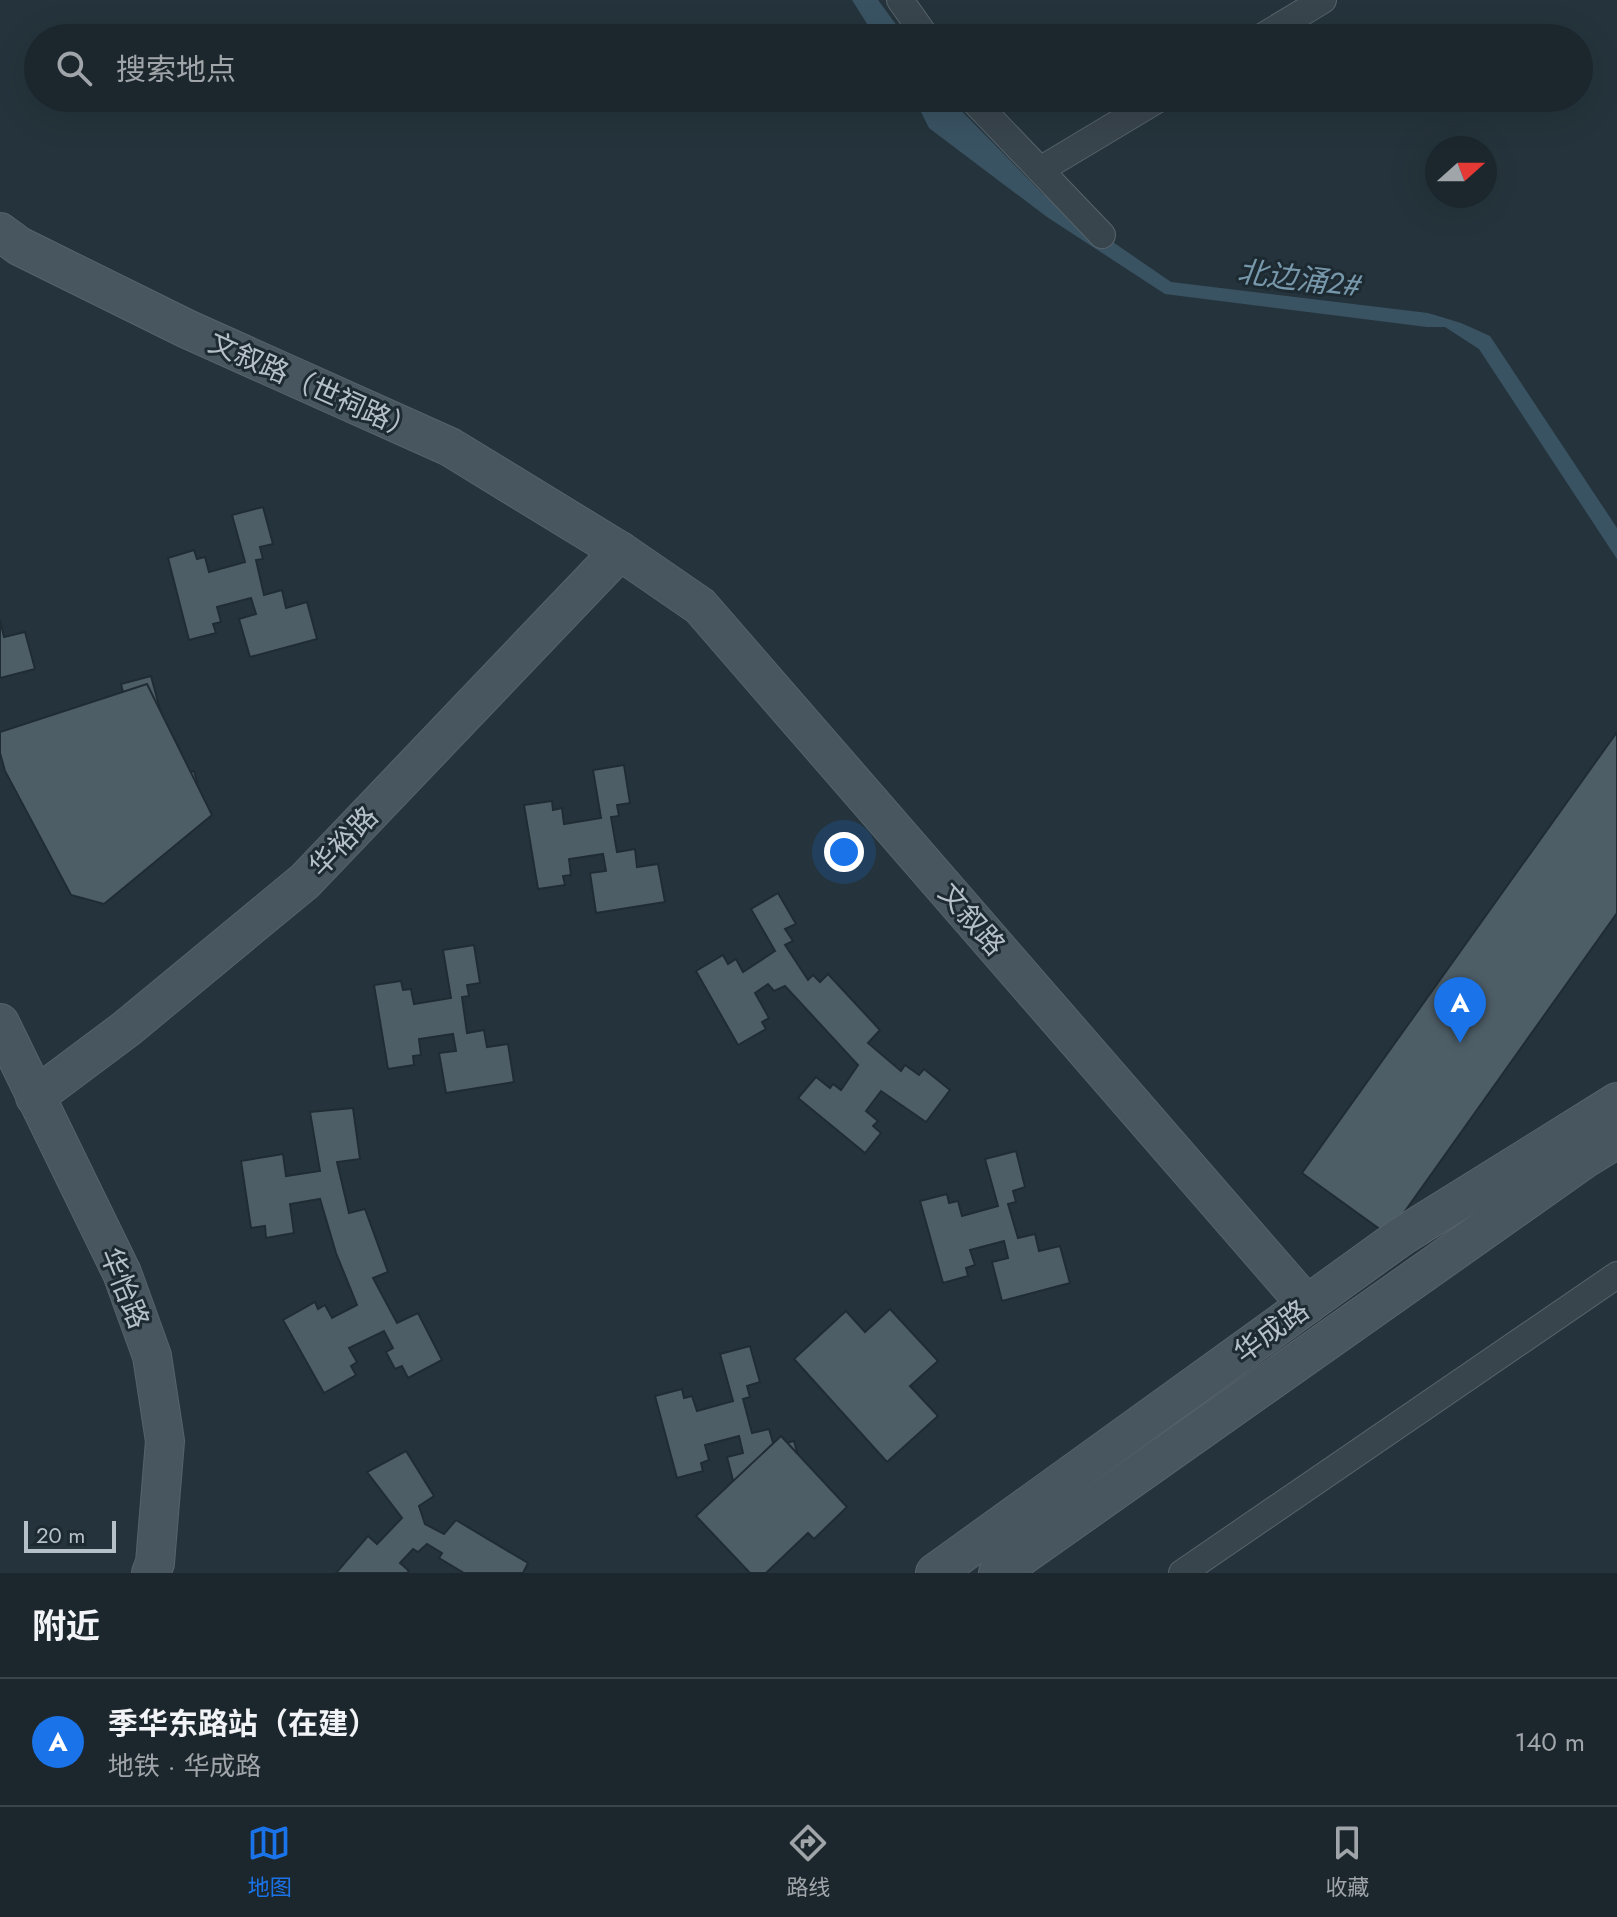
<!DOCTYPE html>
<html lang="zh">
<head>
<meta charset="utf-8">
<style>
  body { margin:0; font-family:Jost,"Noto Sans SC",sans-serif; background:#252f35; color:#f1f3f6 }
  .compass { position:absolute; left:1425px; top:136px; width:72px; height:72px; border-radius:50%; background:#1c272d; box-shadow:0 8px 32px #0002; rotate:69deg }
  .scale { position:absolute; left:24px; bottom:20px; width:92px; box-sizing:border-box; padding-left:8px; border:4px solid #b5c0c8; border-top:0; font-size:22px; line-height:28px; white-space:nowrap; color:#b5c0c8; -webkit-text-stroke:6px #1e2a32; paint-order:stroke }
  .you { position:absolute; left:844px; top:852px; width:28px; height:28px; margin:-20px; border:6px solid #fff; border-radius:50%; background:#1a73e8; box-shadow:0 0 0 12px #1a73e833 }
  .badge { display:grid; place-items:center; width:52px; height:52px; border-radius:50%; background:#1a73e8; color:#fff; font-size:26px; font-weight:700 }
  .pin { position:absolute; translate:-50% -66px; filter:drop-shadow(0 2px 4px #0008) }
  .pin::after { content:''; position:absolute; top:42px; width:28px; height:24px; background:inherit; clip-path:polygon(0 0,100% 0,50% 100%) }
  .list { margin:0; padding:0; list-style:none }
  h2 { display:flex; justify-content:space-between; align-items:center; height:104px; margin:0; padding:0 32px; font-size:34px }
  h2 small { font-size:26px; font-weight:400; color:#a0a5aa }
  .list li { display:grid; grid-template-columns:52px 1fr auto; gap:24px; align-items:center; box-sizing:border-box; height:128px; padding:0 32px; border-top:2px solid #3a4449 }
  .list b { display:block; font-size:30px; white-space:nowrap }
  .list p { margin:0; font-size:26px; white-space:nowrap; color:#a0a5aa }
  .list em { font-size:26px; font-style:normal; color:#a0a5aa }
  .icon { flex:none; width:44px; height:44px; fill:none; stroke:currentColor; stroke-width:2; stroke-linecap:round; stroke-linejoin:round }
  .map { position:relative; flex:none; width:1617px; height:1573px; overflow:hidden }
  .search { position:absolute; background:#1c272d; box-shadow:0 8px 32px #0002; left:24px; right:24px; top:24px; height:88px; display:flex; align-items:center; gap:20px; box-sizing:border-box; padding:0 28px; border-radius:44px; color:#a0a5aa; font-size:30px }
  .sheet { height:232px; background:#1c272d }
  nav { display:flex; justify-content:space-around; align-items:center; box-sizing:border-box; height:112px; border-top:2px solid #3a4449; background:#1c272d; font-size:22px; color:#a0a5aa }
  nav a { display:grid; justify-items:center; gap:4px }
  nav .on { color:#1a73e8 }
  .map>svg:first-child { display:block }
</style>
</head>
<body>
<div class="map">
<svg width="1617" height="1573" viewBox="0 0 1617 1573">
  <rect width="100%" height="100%" fill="#25343c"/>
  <!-- water -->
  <g fill="#3a5363">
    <polygon points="852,0 878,0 906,38 876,38"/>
    <polygon points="914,98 949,98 1043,194 1171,282 1428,313 1461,323 1490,336 1617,528 1617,559 1479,349 1445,327 1427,327 1165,294 1047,217 929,128"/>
  </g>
  <!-- building -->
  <g fill="#4e5e67" stroke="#202c34" stroke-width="2">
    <polygon points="263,507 273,544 260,547 263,559 256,560 264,595 282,590 286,608 307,602 317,639 250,657 239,619 256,614 251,598 217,607 221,622 213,624 216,633 189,640 168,558 194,550 197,559 205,557 209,572 245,562 232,515"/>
    <polygon points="0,620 4,637 25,632 35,669 0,678"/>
    <polygon points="151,676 161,713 148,716 150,727 143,729 153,764 170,759 174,776 194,771 204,808 137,826 127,787 143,783 139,766 105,775 109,790 101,793 103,801 77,808 55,726 82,719 84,728 93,725 97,740 133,731 121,684"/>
    <polygon points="147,684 212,815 104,904 71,895 5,771 0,753 0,732"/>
    <polygon points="1617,732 1617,913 1388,1235 1302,1173"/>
    <polygon points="624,765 630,803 617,805 619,816 611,817 617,852 635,849 637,867 658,864 665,902 596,913 590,873 606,871 603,854 569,859 571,875 563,876 565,885 538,889 524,805 552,801 553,810 562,808 564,824 601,818 593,770"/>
    <polygon points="778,893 796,924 785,929 793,941 785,945 808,980 813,975 820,982 828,974 880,1030 868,1043 901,1071 905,1065 919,1075 924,1069 950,1090 926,1122 881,1091 866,1111 878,1121 873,1126 881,1133 865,1153 798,1098 816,1077 830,1088 833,1084 841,1090 858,1065 785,986 774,991 768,984 755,993 769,1018 762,1022 766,1029 738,1045 696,971 723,955 728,964 736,959 743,972 775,951 751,909"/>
    <polygon points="474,945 480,983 467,985 469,996 462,997 467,1033 484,1030 487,1047 508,1044 514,1082 446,1093 439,1053 456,1051 453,1034 419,1039 421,1055 413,1056 414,1065 388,1069 374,985 401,981 403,990 411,989 414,1004 451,998 443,950"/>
    <polygon points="353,1108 360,1159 337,1162 349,1213 365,1209 388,1272 373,1278 397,1323 418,1313 442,1360 408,1378 402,1366 395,1369 386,1352 393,1348 384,1331 349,1348 357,1362 351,1366 356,1375 324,1393 283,1320 315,1302 318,1309 325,1305 332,1318 357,1305 336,1253 320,1199 290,1204 294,1233 266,1238 265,1226 251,1228 241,1161 283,1154 286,1176 320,1171 310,1112"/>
    <polygon points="1016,1151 1025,1187 1013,1191 1016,1202 1008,1204 1018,1238 1035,1234 1039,1251 1060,1246 1070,1283 1002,1301 992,1262 1008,1258 1004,1241 970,1250 975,1265 966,1268 968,1276 943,1283 920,1201 947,1194 949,1203 958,1201 962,1216 998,1206 985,1159"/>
    <polygon points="890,1309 938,1361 910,1386 938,1416 887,1462 794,1359 846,1311 865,1332"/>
    <polygon points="750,1346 760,1382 747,1386 750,1397 743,1399 752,1433 769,1429 774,1446 794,1441 804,1478 737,1496 727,1457 743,1453 739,1436 705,1445 709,1460 701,1463 703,1471 677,1478 655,1396 682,1389 684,1398 692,1396 697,1411 733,1401 720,1354"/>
    <polygon points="781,1436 847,1507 814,1539 808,1533 766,1573 750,1573 696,1516"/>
    <polygon points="406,1451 434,1496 419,1506 425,1524 444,1534 456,1520 528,1563 523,1573 464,1573 439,1558 442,1553 427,1544 418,1552 413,1549 400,1563 409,1571 407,1573 336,1573 368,1536 377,1544 402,1518 367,1472"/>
  </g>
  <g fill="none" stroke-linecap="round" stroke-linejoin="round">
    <!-- street casing -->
    <g stroke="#57636b" stroke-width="28">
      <g id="street">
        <polyline points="900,0 927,38"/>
        <polyline points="1260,38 1323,0"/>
        <polyline points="971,98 1102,235"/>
        <polyline points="1040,170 1160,98"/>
        <polyline points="1182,1573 1617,1275"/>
      </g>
    </g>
    <!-- secondary casing -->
    <g stroke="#57636b" stroke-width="40">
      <g id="secondary">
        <polyline points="0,232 19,246 187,329 450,447 620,551 700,606 1307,1305"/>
        <polyline points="0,1023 122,1273 152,1356 165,1441 155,1563 151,1573"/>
        <polyline points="35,1097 126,1029 305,881 620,551"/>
        <polyline points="935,1573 1402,1236 1617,1102"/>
        <polyline points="998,1573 1586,1158 1617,1139"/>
      </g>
    </g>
    <!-- street -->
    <use href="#street" stroke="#39454d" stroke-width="26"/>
    <!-- secondary -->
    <use href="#secondary" stroke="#47565f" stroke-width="38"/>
  </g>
  <g text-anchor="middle" stroke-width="6" stroke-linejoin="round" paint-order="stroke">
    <!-- street labels -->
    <g font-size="28" fill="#b5c0c8" stroke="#1e2a32">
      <text transform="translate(313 386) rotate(24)" y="10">文叙路（世祠路）</text>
      <text transform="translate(343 841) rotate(-46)" y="10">华裕路</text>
      <text transform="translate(972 919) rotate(49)" y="10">文叙路</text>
      <text transform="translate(125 1288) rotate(68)" y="10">华怡路</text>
      <text transform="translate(1271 1331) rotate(-36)" y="10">华成路</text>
    </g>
    <!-- water labels -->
    <g font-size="30" font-style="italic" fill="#7797aa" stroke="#1e2a32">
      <text transform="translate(1299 279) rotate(7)" y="10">北边涌2#</text>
    </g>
  </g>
</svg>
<svg class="compass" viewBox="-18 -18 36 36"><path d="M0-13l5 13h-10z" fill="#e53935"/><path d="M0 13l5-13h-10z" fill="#a0a5aa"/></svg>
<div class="scale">20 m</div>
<div class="you"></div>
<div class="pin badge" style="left:1460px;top:1043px">A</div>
<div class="search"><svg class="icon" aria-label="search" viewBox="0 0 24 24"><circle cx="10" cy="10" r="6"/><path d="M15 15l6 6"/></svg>搜索地点</div>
</div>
<section class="sheet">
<h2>附近<small></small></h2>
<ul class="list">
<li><span class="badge">A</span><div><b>季华东路站（在建）</b><p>地铁 · 华成路</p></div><em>140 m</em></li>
</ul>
</section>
<nav>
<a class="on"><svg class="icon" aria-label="map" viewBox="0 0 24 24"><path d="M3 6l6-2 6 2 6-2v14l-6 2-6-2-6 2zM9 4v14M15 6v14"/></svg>地图</a>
<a><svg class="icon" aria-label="directions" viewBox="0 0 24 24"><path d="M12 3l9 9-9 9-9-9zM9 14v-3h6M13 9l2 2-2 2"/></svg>路线</a>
<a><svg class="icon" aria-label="saved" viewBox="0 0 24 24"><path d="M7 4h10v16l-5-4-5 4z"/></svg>收藏</a>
</nav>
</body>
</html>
